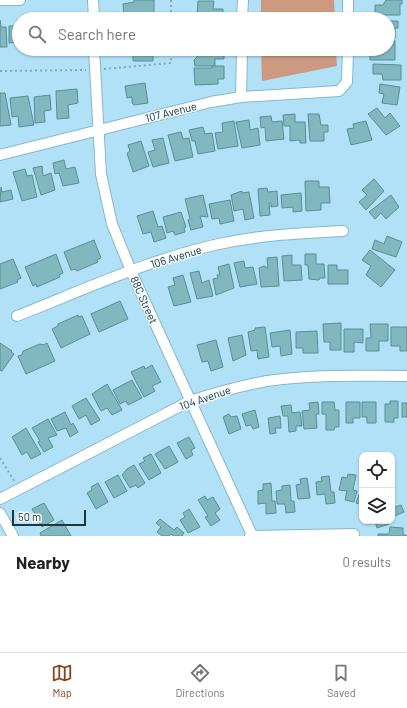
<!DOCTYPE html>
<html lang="en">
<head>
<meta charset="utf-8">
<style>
  body { margin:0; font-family:Barlow,sans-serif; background:#f2f2f2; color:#222 }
  .controls { position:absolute; right:12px; bottom:12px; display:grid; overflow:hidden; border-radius:8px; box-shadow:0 1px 3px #0004 }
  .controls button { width:36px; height:36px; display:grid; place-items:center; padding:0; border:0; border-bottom:1px solid #e0e0e0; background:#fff; color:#222; font:20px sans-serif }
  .scale { position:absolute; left:12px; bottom:10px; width:74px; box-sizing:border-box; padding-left:4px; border:2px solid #22353d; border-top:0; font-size:11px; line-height:14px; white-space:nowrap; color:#22353d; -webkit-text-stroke:3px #f1fbff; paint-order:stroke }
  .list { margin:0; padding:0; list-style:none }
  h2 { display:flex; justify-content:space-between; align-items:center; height:52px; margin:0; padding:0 16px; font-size:17px }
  h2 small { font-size:13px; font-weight:400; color:#767676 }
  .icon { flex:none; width:22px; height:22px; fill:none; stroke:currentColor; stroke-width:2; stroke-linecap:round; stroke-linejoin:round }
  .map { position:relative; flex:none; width:407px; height:536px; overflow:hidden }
  .search { position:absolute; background:#fff; box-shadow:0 1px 3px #0004; left:12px; right:12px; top:12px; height:44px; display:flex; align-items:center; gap:10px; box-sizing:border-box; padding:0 14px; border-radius:22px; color:#767676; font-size:15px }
  .sheet { height:116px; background:#fff }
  nav { display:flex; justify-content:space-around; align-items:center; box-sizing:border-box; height:56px; border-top:1px solid #e0e0e0; background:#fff; font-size:11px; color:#767676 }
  nav a { display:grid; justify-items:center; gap:2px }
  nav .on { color:#8a441e }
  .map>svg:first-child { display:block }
</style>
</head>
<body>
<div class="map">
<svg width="407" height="536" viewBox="0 0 407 536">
  <rect width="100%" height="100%" fill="#b0e1f6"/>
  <!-- green -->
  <g fill="#cd9980">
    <polygon points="261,0 334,0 335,19 261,19"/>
    <polygon points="261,49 336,49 337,66 262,81"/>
  </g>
  <!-- building -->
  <g fill="#81b8bf" stroke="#588e95">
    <polygon points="134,0 154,0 154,16 124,16 123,4 134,2"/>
    <polygon points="386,0 402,0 402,4 400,4 400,15 375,15 375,5 383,5"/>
    <polygon points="198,1 214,1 213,9 223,9 223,19 197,18"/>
    <polygon points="0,20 1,27 6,27 7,47 0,47"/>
    <polygon points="17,20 19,20 19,42 9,43 9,26 17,26"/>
    <polygon points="388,21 398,21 398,28 395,28 395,38 388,38"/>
    <polygon points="388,41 395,41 395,60 370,60 370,49 388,49"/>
    <polygon points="125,49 153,49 153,61 133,61 133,55 125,55"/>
    <polygon points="197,49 224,49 224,59 215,59 215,66 195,66 194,60 197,57"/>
    <polygon points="373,64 401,65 401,80 383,80 382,74 373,74"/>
    <polygon points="212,66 224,66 224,79 218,79 218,84 195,85 194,68 212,68"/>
    <polygon points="145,83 148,103 134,105 132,103 132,97 127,98 125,86"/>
    <polygon points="380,84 400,87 397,105 382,103 384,94 379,93"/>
    <polygon points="77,89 78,103 68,105 69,118 57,119 56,91"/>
    <polygon points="0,93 5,93 11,125 0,126"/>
    <polygon points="50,95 51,110 44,111 45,122 35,123 34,97"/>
    <polygon points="28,96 34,125 19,127 18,116 12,117 10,98"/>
    <polygon points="377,108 385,118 390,113 400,126 386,135 368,114"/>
    <polygon points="295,114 295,122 305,122 306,143 300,143 300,140 290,141 290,126 284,126 283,115"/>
    <polygon points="308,114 319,114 321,125 328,125 328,132 324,132 324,141 310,141"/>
    <polygon points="271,116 272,122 282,121 284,139 266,141 265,127 261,128 260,117"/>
    <polygon points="249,120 250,130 258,128 260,145 242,148 236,122"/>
    <polygon points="234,121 238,146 218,149 215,133 223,132 222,123"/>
    <polygon points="366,121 372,140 351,145 347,129 354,128 353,124"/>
    <polygon points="203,127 205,134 212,133 215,151 198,154 195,141 192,141 189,130"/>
    <polygon points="181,132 183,139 189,138 193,157 175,161 168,135"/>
    <polygon points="163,138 169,163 153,167 148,152 155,150 152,140"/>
    <polygon points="141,141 149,166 133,172 127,153 130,151 128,145"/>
    <polygon points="64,160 66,169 75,167 79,183 63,186 59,173 55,174 53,163"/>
    <polygon points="42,166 43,176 51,173 55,190 41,195 33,168"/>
    <polygon points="25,169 27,176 32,175 37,197 22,201 13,172"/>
    <polygon points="374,179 384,191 366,210 359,202 367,195 362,190"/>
    <polygon points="305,181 319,181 319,187 329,187 330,203 321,203 321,210 306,211"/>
    <polygon points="1,187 2,192 11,190 13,199 0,202"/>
    <polygon points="267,188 268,192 277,191 278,206 271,207 271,203 269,203 270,215 260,216 258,189"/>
    <polygon points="242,191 242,193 249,192 254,218 245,220 243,209 234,211 231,195"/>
    <polygon points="301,193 302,211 293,212 293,207 282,208 281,195"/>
    <polygon points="203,195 208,217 200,216 203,227 191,230 188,220 190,219 185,199"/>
    <polygon points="391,195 399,207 386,219 381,213 375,219 369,212"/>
    <polygon points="230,200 234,221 220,224 219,218 212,219 209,204"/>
    <polygon points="153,211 158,227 162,226 166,238 154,242 151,232 143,234 137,216"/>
    <polygon points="181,212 186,227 184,228 185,232 175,235 173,231 167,233 163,217"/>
    <polygon points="387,236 402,242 396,257 372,249 375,240 384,244"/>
    <polygon points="94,240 101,258 97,260 98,262 77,271 76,269 71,270 64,252"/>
    <polygon points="370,250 395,270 381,287 366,275 371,266 362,260"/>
    <polygon points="56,254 63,273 59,275 60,277 37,287 36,284 33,286 25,267"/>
    <polygon points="305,254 316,254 316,264 324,264 325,278 320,278 319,280 309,279 308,265 305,265"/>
    <polygon points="292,255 292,265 301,265 302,280 284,281 282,256"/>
    <polygon points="277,257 279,286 261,287 259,268 264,266 268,268 267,258"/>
    <polygon points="13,259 21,278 17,280 18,282 0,289 0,264"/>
    <polygon points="244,261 245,268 253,267 257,284 240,287 234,263"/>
    <polygon points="229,264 234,288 216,295 213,279 218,278 217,275 220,275 218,267"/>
    <polygon points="328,265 337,265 337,270 348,270 348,284 328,284"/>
    <polygon points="199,271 202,283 209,280 213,296 197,299 190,273"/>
    <polygon points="183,275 191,302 174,306 168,287 175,285 173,278"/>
    <polygon points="120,301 128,319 99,332 91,314"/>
    <polygon points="78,315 78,317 82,316 90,334 61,348 52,329 58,326 58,324"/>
    <polygon points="341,323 341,350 330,350 330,342 324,342 323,324"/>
    <polygon points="370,324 388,324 388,341 379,341 379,351 366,351 366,338 371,338"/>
    <polygon points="265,327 269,357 258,359 257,350 251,351 248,332 255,330 255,328"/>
    <polygon points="391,327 407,327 407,351 400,351 400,346 391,346"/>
    <polygon points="344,329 363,329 363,343 354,342 354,352 344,352"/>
    <polygon points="290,330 292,354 281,356 280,346 272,347 270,333"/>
    <polygon points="317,331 318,353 303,353 303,348 296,348 296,332"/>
    <polygon points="242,335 246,355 233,361 228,338"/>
    <polygon points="216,340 223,367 211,371 208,361 202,362 197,345"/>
    <polygon points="0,343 12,351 11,352 14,354 2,371 0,370"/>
    <polygon points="47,343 55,361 26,374 18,356 22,355 23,351 40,344 44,345"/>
    <polygon points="152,365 161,382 152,386 155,391 144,397 131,372 144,366 145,369"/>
    <polygon points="132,380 142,398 128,405 126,401 120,404 113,390"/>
    <polygon points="107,384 122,410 112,415 107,408 101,411 92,394"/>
    <polygon points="86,398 100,420 91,425 86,415 79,419 72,406"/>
    <polygon points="390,401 398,401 398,418 394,418 394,422 385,422 385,404 390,404"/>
    <polygon points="318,402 319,414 316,414 317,428 304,429 302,411 310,410 309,403"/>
    <polygon points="322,402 334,402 335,410 339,410 339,427 335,427 334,430 326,430 326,414 322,414"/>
    <polygon points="346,402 360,402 360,418 353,418 353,423 346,423"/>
    <polygon points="362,402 376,402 376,423 367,423 367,417 362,417"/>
    <rect x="402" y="403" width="5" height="14"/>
    <polygon points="291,405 292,413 300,412 302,426 296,426 296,431 289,432 288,416 283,416 281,406"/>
    <polygon points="255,410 259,427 253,429 251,425 246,426 242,414"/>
    <polygon points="65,412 71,425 73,423 78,432 70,437 66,428 57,431 51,419"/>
    <polygon points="229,414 231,417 237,416 241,429 229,434 223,417"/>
    <polygon points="280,416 281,428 275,428 276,433 270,434 268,418"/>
    <polygon points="48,419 57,435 48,438 53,447 44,452 38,442 40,441 32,428"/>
    <polygon points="26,428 41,454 31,459 27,452 22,455 12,437"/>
    <polygon points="189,437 195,448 191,450 193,455 186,459 177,443"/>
    <polygon points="169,446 178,462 165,469 155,454"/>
    <polygon points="151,454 161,473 149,480 139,464 145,461 143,458"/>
    <polygon points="134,465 145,483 138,488 136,485 130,488 122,475 127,469"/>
    <polygon points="348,474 356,475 353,490 357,491 354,502 345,500 347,491 339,490 342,477 347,478"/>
    <polygon points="118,475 127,491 114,498 105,482"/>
    <polygon points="329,476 331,492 334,492 335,503 326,504 325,494 317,495 316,482 322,481 321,477"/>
    <polygon points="307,478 310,498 298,499 296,485 301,484 300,479"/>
    <polygon points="98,483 108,502 96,509 87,493 92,490 91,487"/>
    <polygon points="271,483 272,501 275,501 276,513 266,514 266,503 258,504 258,491 263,490 263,484"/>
    <polygon points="290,485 291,501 294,501 295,512 286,513 285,504 277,504 276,491 282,490 282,486"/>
    <polygon points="362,487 362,505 356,503"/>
    <polygon points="205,496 207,500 213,497 220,509 215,513 220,520 211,526 205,517 208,516 198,500"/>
    <polygon points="393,502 395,507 401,505 404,512 392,517"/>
    <polygon points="44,503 54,520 42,527 32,509"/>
    <polygon points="189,509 200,527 188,533 180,520 185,517 183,513"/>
    <polygon points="160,519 174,530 177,527 184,533 182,536 174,536 171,534 169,536 162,536 157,532 161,527 156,523"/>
    <polygon points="62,520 71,536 41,536 40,533"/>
    <polygon points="375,521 388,521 389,524 377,528"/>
    <polygon points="390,527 403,528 403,534 407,536 378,536 378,534 389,534"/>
  </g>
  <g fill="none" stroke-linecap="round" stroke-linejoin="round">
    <!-- minor casing -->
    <g stroke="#88b7cc" stroke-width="12">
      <g id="minor">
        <polyline points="0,0 20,0"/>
        <polyline points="93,0 94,19"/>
        <polyline points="348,0 348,19"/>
        <polyline points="242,19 243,0"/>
        <polyline points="94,49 101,174 112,224 131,271 252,535"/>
        <polyline points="241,97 242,49"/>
        <polyline points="0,155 211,102 241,97 339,91 347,82 348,49"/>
        <path d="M 17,316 C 83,290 150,259 219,244 C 260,235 301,233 343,231"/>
        <path d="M 0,499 L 190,401 C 215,393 240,386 267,381 C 313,374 360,376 407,376"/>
        <polyline points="0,513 13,536"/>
        <polyline points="250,536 354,534"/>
      </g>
    </g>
    <!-- path -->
    <g stroke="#81a8b8" stroke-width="2" stroke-dasharray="2 3" stroke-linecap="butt">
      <polyline points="171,0 171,19"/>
      <polyline points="104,69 171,63 171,49"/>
      <polyline points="0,71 86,70"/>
      <polyline points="0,458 14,481"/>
    </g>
    <!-- minor -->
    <use href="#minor" stroke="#fff" stroke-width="10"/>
  </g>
  <g text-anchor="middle" stroke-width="3" stroke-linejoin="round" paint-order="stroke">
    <!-- street labels -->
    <g font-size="11" fill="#22353d" stroke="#f1fbff">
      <text transform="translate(171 112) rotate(-14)" y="4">107 Avenue</text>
      <text transform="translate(176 257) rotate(-17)" y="4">106 Avenue</text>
      <text transform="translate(144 300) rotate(66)" y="4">88C Street</text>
      <text transform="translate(205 398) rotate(-19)" y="4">104 Avenue</text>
    </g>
  </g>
</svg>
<div class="controls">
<button><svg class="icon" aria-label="locate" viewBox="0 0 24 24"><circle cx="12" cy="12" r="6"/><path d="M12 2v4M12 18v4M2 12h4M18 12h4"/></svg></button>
<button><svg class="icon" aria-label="layers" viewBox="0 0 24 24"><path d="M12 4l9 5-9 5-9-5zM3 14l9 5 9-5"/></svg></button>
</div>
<div class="scale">50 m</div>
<div class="search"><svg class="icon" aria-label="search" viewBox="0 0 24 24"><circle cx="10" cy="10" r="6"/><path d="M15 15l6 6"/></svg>Search here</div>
</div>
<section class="sheet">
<h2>Nearby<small>0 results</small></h2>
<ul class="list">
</ul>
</section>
<nav>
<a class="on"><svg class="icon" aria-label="map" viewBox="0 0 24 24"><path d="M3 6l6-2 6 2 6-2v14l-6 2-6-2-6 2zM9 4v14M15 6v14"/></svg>Map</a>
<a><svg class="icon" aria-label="directions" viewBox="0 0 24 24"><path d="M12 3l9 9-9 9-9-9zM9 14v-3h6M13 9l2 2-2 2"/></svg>Directions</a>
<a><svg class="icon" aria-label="saved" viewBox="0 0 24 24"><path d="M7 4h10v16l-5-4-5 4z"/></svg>Saved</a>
</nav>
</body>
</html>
